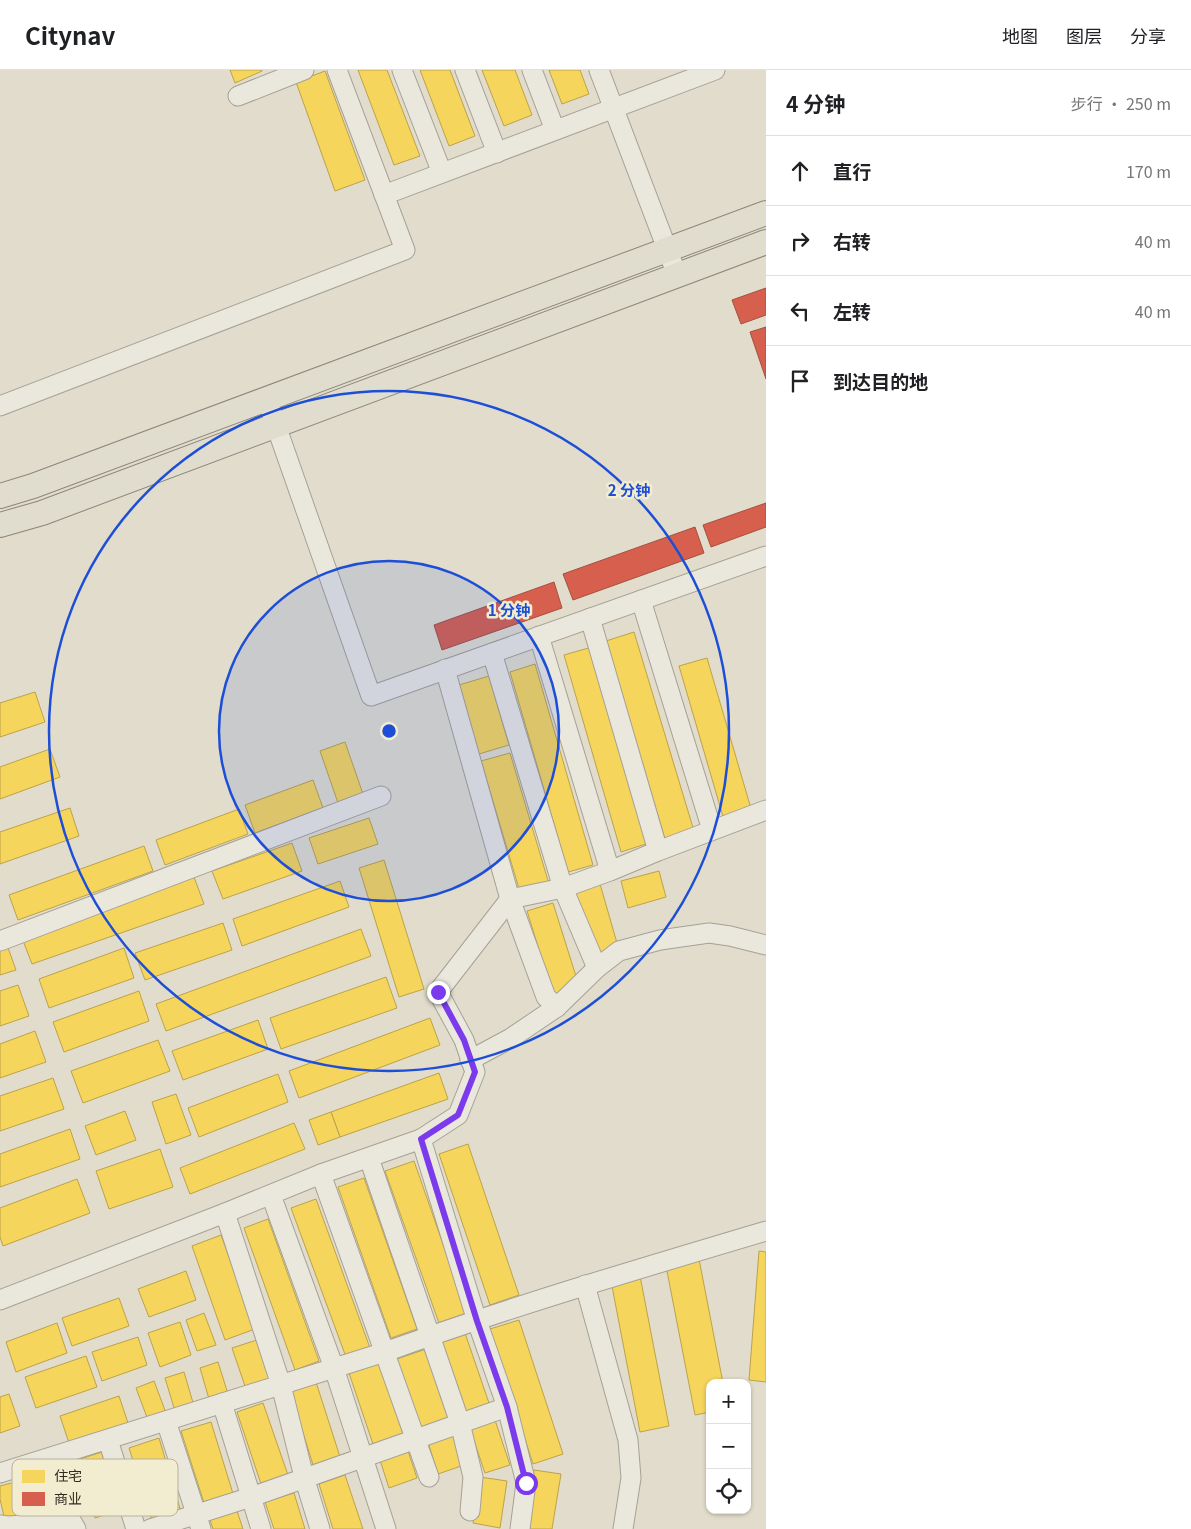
<!DOCTYPE html>
<html lang="zh">
<head>
<meta charset="utf-8">
<style>
  body { margin:0; font-family:Georgia,"Noto Sans SC",serif; background:#f2f2f2; color:#202124 }
  .controls { position:absolute; right:15px; bottom:15px; display:grid; overflow:hidden; border-radius:10px; box-shadow:0 1px 4px #0004 }
  .controls button { width:45px; height:45px; display:grid; place-items:center; padding:0; border:0; border-bottom:1px solid #e0e0e0; background:#fff; color:#202124; font:25px sans-serif }
  .stop { position:absolute; width:15px; height:15px; margin:-11px; border:4px solid #7c3aed; border-radius:50%; background:#fff }
  .stop.end { background:#7c3aed; border-color:#fff; box-shadow:0 1px 5px #0008 }
  .list { margin:0; padding:0; list-style:none }
  h2 { display:flex; justify-content:space-between; align-items:center; height:65px; margin:0; padding:0 20px; font-size:21px }
  h2 small { font-size:16px; font-weight:400; color:#757577 }
  .list li { display:grid; grid-template-columns:32px 1fr auto; gap:15px; align-items:center; box-sizing:border-box; height:70px; padding:0 20px; border-top:1px solid #e0e0e0 }
  .list b { display:block; font-size:19px; white-space:nowrap }
  .list em { font-size:16px; font-style:normal; color:#757577 }
  .icon { flex:none; width:28px; height:28px; fill:none; stroke:currentColor; stroke-width:2; stroke-linecap:round; stroke-linejoin:round }
  .map { position:relative; flex:none; width:766px; height:1459px; overflow:hidden }
  header { display:flex; align-items:center; gap:30px; box-sizing:border-box; height:70px; padding:0 25px; background:#fff; border-bottom:1px solid #e0e0e0 }
  header strong { font-size:24px }
  nav { display:flex; gap:28px; margin-inline-start:auto; font-size:18px }
  main { display:flex }
  aside { flex:1; background:#fff }
  .map>svg:first-child { display:block }
</style>
</head>
<body>
<header>
<strong>Citynav</strong>
<nav><a>地图</a><a>图层</a><a>分享</a></nav>
</header>
<main>
<div class="map">
<svg width="766" height="1459" viewBox="0 0 766 1459">
  <rect width="100%" height="100%" fill="#e1dccb"/>
  <!-- homes -->
  <g fill="#f6d55c" stroke="#bca249">
    <polygon points="230,0 262,0 262,1 235,13"/>
    <polygon points="358,0 387,0 420,86 394,95"/>
    <polygon points="420,0 450,0 475,66 449,76"/>
    <polygon points="482,0 515,0 532,45 504,56"/>
    <polygon points="549,0 580,0 589,24 562,34"/>
    <polygon points="325,1 365,110 335,121 296,12"/>
    <polygon points="634,562 694,761 665,769 606,571"/>
    <polygon points="592,577 649,773 621,782 564,585"/>
    <polygon points="707,588 752,742 724,750 679,596"/>
    <polygon points="535,594 593,795 568,802 510,602"/>
    <polygon points="489,606 509,675 479,684 459,615"/>
    <polygon points="35,622 45,652 0,667 0,633"/>
    <polygon points="345,672 363,724 338,733 320,681"/>
    <polygon points="50,679 60,707 0,729 0,697"/>
    <polygon points="510,683 549,814 520,822 481,691"/>
    <polygon points="313,710 323,738 255,763 245,735"/>
    <polygon points="70,738 79,766 0,794 0,762"/>
    <polygon points="239,739 248,764 165,795 156,770"/>
    <polygon points="369,748 378,774 318,794 309,768"/>
    <polygon points="292,773 302,801 223,829 212,801"/>
    <polygon points="144,776 153,801 18,850 9,825"/>
    <polygon points="384,790 424,919 399,927 359,798"/>
    <polygon points="659,801 666,827 628,838 621,811"/>
    <polygon points="194,807 204,834 32,894 22,868"/>
    <polygon points="340,811 349,837 242,876 233,849"/>
    <polygon points="600,814 619,880 594,887 575,822"/>
    <polygon points="553,833 580,919 554,928 527,841"/>
    <polygon points="223,853 232,880 145,910 135,883"/>
    <polygon points="361,859 371,886 166,961 156,934"/>
    <polygon points="7,875 16,900 0,905 0,877"/>
    <polygon points="124,878 134,908 49,938 39,909"/>
    <polygon points="386,907 397,938 281,979 270,948"/>
    <polygon points="18,915 29,946 0,956 0,921"/>
    <polygon points="139,921 149,951 64,982 53,952"/>
    <polygon points="430,948 440,975 299,1028 289,1001"/>
    <polygon points="258,950 268,979 183,1010 172,981"/>
    <polygon points="35,961 46,992 0,1008 0,974"/>
    <polygon points="158,970 170,1001 83,1033 71,1001"/>
    <polygon points="439,1003 448,1029 340,1067 331,1042"/>
    <polygon points="278,1004 288,1032 199,1067 188,1038"/>
    <polygon points="53,1008 64,1039 0,1061 0,1026"/>
    <polygon points="176,1024 191,1065 166,1074 152,1032"/>
    <polygon points="125,1041 136,1070 96,1085 85,1056"/>
    <polygon points="331,1042 340,1067 318,1075 309,1050"/>
    <polygon points="294,1053 305,1079 190,1124 180,1098"/>
    <polygon points="70,1059 80,1089 0,1117 0,1084"/>
    <polygon points="468,1074 519,1225 490,1235 439,1084"/>
    <polygon points="160,1079 173,1117 109,1139 96,1101"/>
    <polygon points="414,1091 467,1243 439,1253 385,1101"/>
    <polygon points="364,1108 417,1259 391,1268 338,1117"/>
    <polygon points="77,1109 90,1143 3,1176 0,1167 0,1138"/>
    <polygon points="316,1129 370,1278 346,1287 291,1138"/>
    <polygon points="268,1149 319,1291 295,1300 244,1158"/>
    <polygon points="221,1165 255,1259 225,1270 192,1176"/>
    <polygon points="759,1181 766,1182 766,1312 749,1310"/>
    <polygon points="699,1189 723,1313 710,1313 710,1342 695,1345 666,1196"/>
    <polygon points="186,1201 196,1230 149,1247 138,1219"/>
    <polygon points="640,1206 669,1356 640,1362 611,1211"/>
    <polygon points="119,1228 129,1256 72,1276 62,1248"/>
    <polygon points="204,1243 216,1275 197,1281 186,1250"/>
    <polygon points="519,1250 563,1384 533,1394 490,1259"/>
    <polygon points="180,1252 191,1285 160,1297 148,1263"/>
    <polygon points="57,1253 67,1283 16,1302 6,1272"/>
    <polygon points="465,1263 490,1336 465,1345 440,1272"/>
    <polygon points="138,1267 147,1295 102,1311 92,1282"/>
    <polygon points="260,1269 274,1310 246,1319 232,1278"/>
    <polygon points="426,1279 451,1352 422,1361 397,1289"/>
    <polygon points="86,1286 97,1317 36,1338 25,1307"/>
    <polygon points="218,1292 228,1324 209,1329 200,1298"/>
    <polygon points="379,1292 404,1367 374,1377 349,1303"/>
    <polygon points="184,1302 194,1336 175,1341 165,1308"/>
    <polygon points="154,1311 166,1343 148,1350 136,1318"/>
    <polygon points="316,1312 341,1390 314,1398 290,1321"/>
    <polygon points="9,1324 20,1356 0,1363 0,1327"/>
    <polygon points="119,1326 129,1356 70,1376 60,1346"/>
    <polygon points="263,1333 289,1408 262,1417 237,1342"/>
    <polygon points="494,1347 510,1395 485,1403 469,1356"/>
    <polygon points="211,1352 234,1427 205,1436 181,1361"/>
    <polygon points="452,1361 464,1395 438,1404 427,1369"/>
    <polygon points="159,1368 182,1445 153,1454 129,1378"/>
    <polygon points="408,1381 417,1408 389,1418 380,1390"/>
    <polygon points="102,1382 120,1440 95,1448 77,1390"/>
    <polygon points="534,1400 561,1404 552,1459 525,1459"/>
    <polygon points="42,1405 50,1440 5,1451 0,1429 0,1416"/>
    <polygon points="345,1405 363,1459 333,1459 319,1414"/>
    <polygon points="480,1407 507,1411 500,1458 473,1453"/>
    <polygon points="294,1423 305,1459 274,1459 265,1432"/>
    <polygon points="237,1441 243,1459 213,1459 210,1450"/>
  </g>
  <!-- shops -->
  <g fill="#d6604d" stroke="#a5503f">
    <polygon points="766,218 766,245 741,254 732,230"/>
    <polygon points="766,257 766,309 750,262"/>
    <polygon points="766,433 766,457 711,477 703,455"/>
    <polygon points="695,457 704,483 573,530 563,504"/>
    <polygon points="554,512 562,538 442,580 434,555"/>
  </g>
  <g fill="none" stroke-linecap="round" stroke-linejoin="round">
    <!-- minor casing -->
    <g stroke="#a6a195" stroke-width="21">
      <g id="minor">
        <polyline points="402,0 442,103"/>
        <polyline points="465,0 497,83"/>
        <polyline points="532,0 555,60"/>
        <polyline points="599,0 677,205"/>
        <polyline points="238,26 304,0"/>
        <polyline points="384,125 715,0"/>
        <polyline points="267,330 371,626 766,486"/>
        <polyline points="0,336 405,180 337,0"/>
        <polyline points="641,530 712,760"/>
        <polyline points="590,548 658,781"/>
        <polyline points="539,566 610,801"/>
        <polyline points="492,583 563,818 597,898"/>
        <polyline points="445,599 510,829 546,927 557,937"/>
        <polyline points="0,871 381,726"/>
        <polyline points="470,990 511,968 557,937 597,898 619,881 660,870 709,863 730,866 766,875"/>
        <polyline points="369,1088 460,1353 473,1407 470,1441"/>
        <polyline points="321,1104 429,1407"/>
        <polyline points="271,1125 334,1298 386,1459"/>
        <polyline points="225,1143 281,1315 304,1407 320,1459"/>
        <polyline points="585,1215 628,1370 631,1408 623,1459"/>
        <polyline points="0,1230 225,1143 321,1104 421,1069"/>
        <polyline points="222,1333 261,1459"/>
        <polyline points="166,1351 201,1459"/>
        <polyline points="108,1370 136,1459"/>
        <path d="M 0,1403 L 385,1282 C 510,1237 638,1199 766,1161"/>
        <polyline points="0,1455 8,1456 72,1452 76,1459"/>
        <polyline points="150,1459 251,1427 507,1337"/>
        <polyline points="520,1459 526,1413 507,1337 477,1251 421,1069 458,1045 475,1002 464,970 438,922 510,829 563,818 610,801 658,781 766,740"/>
      </g>
    </g>
    <!-- major casing -->
    <g stroke="#8b867b" stroke-width="26">
      <g id="major">
        <polyline points="0,426 33,416 766,143"/>
        <polyline points="0,455 42,443 766,172"/>
      </g>
    </g>
    <!-- minor -->
    <use href="#minor" stroke="#eae7dd" stroke-width="19"/>
    <!-- major -->
    <use href="#major" stroke="#e1ddce" stroke-width="24"/>
  </g>
  <g fill="none" stroke-linecap="round" stroke-linejoin="round">
    <!-- route -->
    <polyline stroke="#7c3aed" stroke-width="6" points="438,922 464,970 475,1002 458,1045 421,1069 477,1251 507,1337 526,1413"/>
  </g>
  <!-- distance rings -->
  <circle cx="389" cy="661" r="170" fill="#1d4ed8" fill-opacity=".12"/>
  <g fill="none" stroke="#1d4ed8" stroke-width="2.5">
    <circle cx="389" cy="661" r="170"/>
    <circle cx="389" cy="661" r="340"/>
  </g>
  <!-- legend -->
  <rect x="12" y="1389" width="166" height="57" rx="8" fill="#f2ecd1" stroke="#b9b29b" stroke-width="1"/>
  <rect x="22" y="1400" width="23" height="13" fill="#f6d55c"/>
  <rect x="22" y="1422" width="23" height="14" fill="#d6604d"/>
  <g font-size="14" fill="#332a1e">
    <text x="54" y="1411">住宅</text>
    <text x="54" y="1434">商业</text>
  </g>
  <circle cx="389" cy="661" r="8" fill="#1d4ed8" stroke="#f2ecd1" stroke-width="2.5"/>
  <g font-size="15" text-anchor="middle" font-weight="bold" fill="#1d4ed8" stroke="#f2ecd1" stroke-width="5" stroke-linejoin="round" paint-order="stroke">
    <text x="629" y="426">2 分钟</text>
    <text x="509" y="546">1 分钟</text>
  </g>
</svg>
<div class="controls">
<button>+</button>
<button>−</button>
<button><svg class="icon" aria-label="locate" viewBox="0 0 24 24"><circle cx="12" cy="12" r="6"/><path d="M12 2v4M12 18v4M2 12h4M18 12h4"/></svg></button>
</div>
<div class="stop" style="left:526px;top:1413px"></div>
<div class="stop end" style="left:438px;top:922px"></div>
</div>
<aside>
<h2>4 分钟<small>步行 · 250 m</small></h2>
<ul class="list">
<li><svg class="icon" aria-label="ahead" viewBox="0 0 24 24"><path d="M12 20V5M6 11l6-6 6 6"/></svg><div><b>直行</b></div><em>170 m</em></li>
<li><svg class="icon" aria-label="right" viewBox="0 0 24 24"><path d="M7 20v-9h11M14 6l5 5-5 5"/></svg><div><b>右转</b></div><em>40 m</em></li>
<li><svg class="icon" aria-label="left" viewBox="0 0 24 24"><path d="M17 20v-9H6M10 6l-5 5 5 5"/></svg><div><b>左转</b></div><em>40 m</em></li>
<li><svg class="icon" aria-label="arrive" viewBox="0 0 24 24"><path d="M6 21V4h12l-3 4 3 4H6"/></svg><div><b>到达目的地</b></div></li>
</ul>
</aside>
</main>
</body>
</html>
